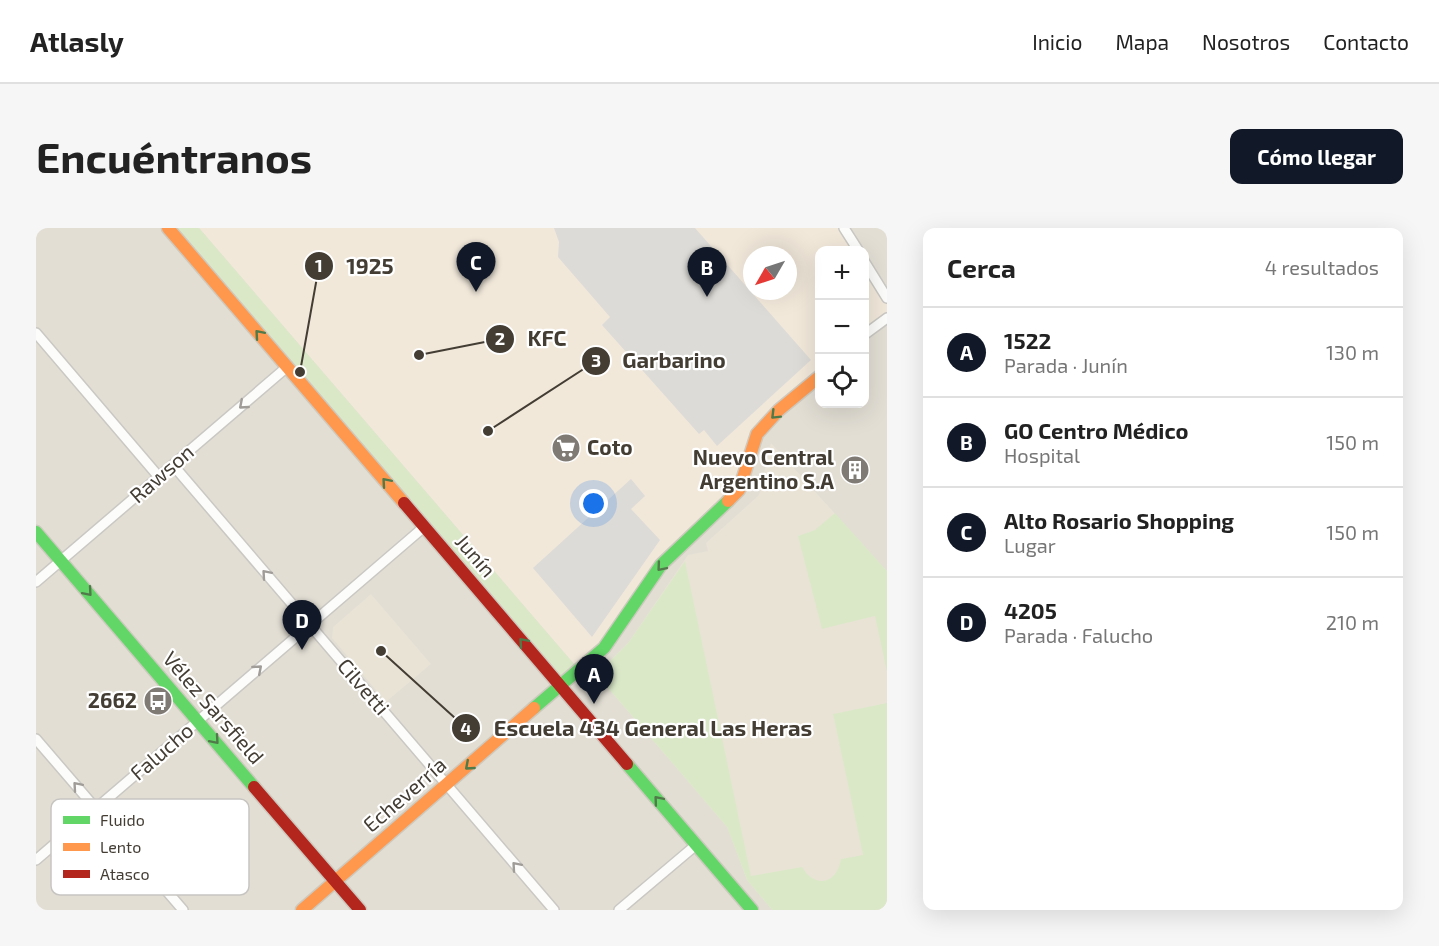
<!DOCTYPE html>
<html lang="es">
<head>
<meta charset="utf-8">
<style>
  body { margin:0; font-family:"Exo 2",sans-serif; background:#f6f6f6; color:#222 }
  .controls { position:absolute; right:18px; top:18px; display:grid; overflow:hidden; border-radius:12px; box-shadow:0 6px 24px #0002 }
  .controls button { width:54px; height:54px; display:grid; place-items:center; padding:0; border:0; border-bottom:2px solid #e0e0e0; background:#fff; color:#222; font:30px sans-serif }
  .compass { position:absolute; left:707px; top:18px; width:54px; height:54px; border-radius:50%; background:#fff; box-shadow:0 6px 24px #0002; rotate:231deg }
  .you { position:absolute; left:558px; top:276px; width:21px; height:21px; margin:-15px; border:4px solid #fff; border-radius:50%; background:#1a73e8; box-shadow:0 0 0 9px #1a73e833 }
  .badge { display:grid; place-items:center; width:39px; height:39px; border-radius:50%; background:#111827; color:#fff; font-size:20px; font-weight:700 }
  .pin { position:absolute; translate:-50% -50px; filter:drop-shadow(0 2px 3px #0008) }
  .pin::after { content:''; position:absolute; top:32px; width:21px; height:18px; background:inherit; clip-path:polygon(0 0,100% 0,50% 100%) }
  .list { margin:0; padding:0; list-style:none }
  h2 { display:flex; justify-content:space-between; align-items:center; height:78px; margin:0; padding:0 24px; font-size:26px }
  h2 small { font-size:20px; font-weight:400; color:#767676 }
  .list li { display:grid; grid-template-columns:39px 1fr auto; gap:18px; align-items:center; box-sizing:border-box; height:90px; padding:0 24px; border-top:2px solid #e0e0e0 }
  .list b { display:block; font-size:22px; white-space:nowrap }
  .list p { margin:0; font-size:20px; white-space:nowrap; color:#767676 }
  .list em { font-size:20px; font-style:normal; color:#767676 }
  .icon { flex:none; width:33px; height:33px; fill:none; stroke:currentColor; stroke-width:2; stroke-linecap:round; stroke-linejoin:round }
  .map { position:relative; flex:none; width:851px; height:682px; overflow:hidden; border-radius:12px }
  header { display:flex; align-items:center; gap:36px; box-sizing:border-box; height:84px; padding:0 30px; background:#fff; border-bottom:2px solid #e0e0e0 }
  header strong { font-size:28px }
  nav { display:flex; gap:33px; margin-inline-start:auto; font-size:21px }
  .intro { display:flex; align-items:center; justify-content:space-between; box-sizing:border-box; height:144px; padding:0 36px }
  h1 { margin:0; font-size:42px }
  .button { padding:15px 27px; border-radius:12px; background:#111827; color:#fff; font-size:21px; font-weight:700 }
  main { display:flex; gap:36px; padding:0 36px }
  aside { flex:1; background:#fff; border-radius:12px; box-shadow:0 6px 24px #0002 }
  .map>svg:first-child { display:block }
</style>
</head>
<body>
<header>
<strong>Atlasly</strong>
<nav><a>Inicio</a><a>Mapa</a><a>Nosotros</a><a>Contacto</a></nav>
</header>
<div class="intro"><h1>Encuéntranos</h1><a class="button">Cómo llegar</a></div>
<main>
<div class="map">
<svg width="851" height="682" viewBox="0 0 851 682">
  <rect width="100%" height="100%" fill="#eeece7"/>
  <!-- residential -->
  <path fill="#e2ded4" fill-rule="evenodd" d="M 0,0 L 851,0 L 851,682 L 0,682 ZM 784,22 L 828,22 L 828,176 L 784,176 ZM 716,27 L 752,27 L 752,63 L 716,63 Z"/>
  <!-- commercial -->
  <g fill="#f1e8da" fill-rule="evenodd">
    <path d="M 163,0 L 808,0 L 822,22 L 784,22 L 783,148 L 721,206 L 703,262 L 625,337 L 544,443 ZM 716,27 L 752,27 L 752,63 L 716,63 Z"/>
    <polygon points="829,33 851,70 851,90 829,107"/>
  </g>
  <!-- education -->
  <g fill="#e9e3d6">
    <polygon points="735,215 851,343 851,682 736,682 711,652 691,599 566,453 568,439 592,415 652,327 672,323 670,315 723,267"/>
    <polygon points="335,366 395,436 350,474 296,410 297,399"/>
  </g>
  <!-- green -->
  <g fill="#dbe8c8">
    <polygon points="132,0 163,0 544,443 525,458"/>
    <polygon points="799,285 851,343 851,444 839,388 786,401 762,308 779,302"/>
    <path d="M 649,333 L 715,648 L 766,639 C 779,661 801,656 805,631 L 827,627 L 797,486 L 851,475 L 851,682 L 736,682 L 711,652 L 691,599 L 566,453 L 568,439 L 592,415 Z"/>
  </g>
  <!-- parking -->
  <g fill="#dddbd7">
    <polygon points="518,0 659,0 775,132 681,218 668,202 663,206 566,97 574,89 522,29 523,14"/>
    <polygon points="595,251 609,268 595,281 624,312 556,409 497,340"/>
  </g>
  <g fill="none" stroke-linecap="round" stroke-linejoin="round">
    <!-- street casing -->
    <g stroke="#cac8c3" stroke-width="12">
      <g id="street">
        <polyline points="808,0 822,22"/>
        <polyline points="828,33 851,70"/>
        <polyline points="0,105 123,249"/>
        <polyline points="828,107 851,90"/>
        <polyline points="137,237 518,682"/>
        <polyline points="0,354 251,139"/>
        <polyline points="0,511 147,682"/>
        <polyline points="0,632 388,299"/>
        <polyline points="583,682 660,617"/>
      </g>
    </g>
    <!-- fast casing -->
    <g stroke="#cdc9be" stroke-width="15">
      <g id="fast">
        <polyline points="0,304 218,559"/>
        <polyline points="498,480 568,420 625,337 692,273"/>
        <polyline points="591,536 716,682"/>
      </g>
    </g>
    <!-- slow casing -->
    <g stroke="#cdc9be" stroke-width="15">
      <g id="slow">
        <polyline points="132,0 368,275"/>
        <polyline points="692,273 703,262 721,206 743,182 784,148"/>
        <polyline points="266,682 498,480"/>
      </g>
    </g>
    <!-- jam casing -->
    <g stroke="#cdc9be" stroke-width="15">
      <g id="jam">
        <polyline points="368,275 591,536"/>
        <polyline points="218,559 324,682"/>
      </g>
    </g>
    <!-- street -->
    <use href="#street" stroke="#fcfcfb" stroke-width="9"/>
    <!-- fast -->
    <use href="#fast" stroke="#63d668" stroke-width="12"/>
    <!-- slow -->
    <use href="#slow" stroke="#ff974d" stroke-width="12"/>
    <!-- jam -->
    <use href="#jam" stroke="#b3261e" stroke-width="12"/>
  </g>
  <!-- one-way arrows -->
  <defs><path id="oneway-chevron" d="M-2-3.5L2.5 0L-2 3.5" fill="none" stroke-width="1.6" stroke-linecap="round" stroke-linejoin="round" transform="scale(1.5)"/></defs>
  <g stroke="#507a49">
    <use href="#oneway-chevron" transform="translate(223 106) rotate(-131)"/>
    <use href="#oneway-chevron" transform="translate(739 187) rotate(135)"/>
    <use href="#oneway-chevron" transform="translate(350 254) rotate(-131)"/>
    <use href="#oneway-chevron" transform="translate(625 339) rotate(130)"/>
    <use href="#oneway-chevron" transform="translate(52 364) rotate(49)"/>
    <use href="#oneway-chevron" transform="translate(487 414) rotate(-131)"/>
    <use href="#oneway-chevron" transform="translate(179 512) rotate(49)"/>
    <use href="#oneway-chevron" transform="translate(433 538) rotate(139)"/>
    <use href="#oneway-chevron" transform="translate(622 572) rotate(-130)"/>
  </g>
  <g stroke="#a09c98">
    <use href="#oneway-chevron" transform="translate(207 177) rotate(139)"/>
    <use href="#oneway-chevron" transform="translate(230 346) rotate(-131)"/>
    <use href="#oneway-chevron" transform="translate(222 441) rotate(-41)"/>
    <use href="#oneway-chevron" transform="translate(41 558) rotate(-131)"/>
    <use href="#oneway-chevron" transform="translate(480 638) rotate(-131)"/>
  </g>
  <!-- icons -->
  <defs>
    <g id="supermarket-disc" transform="scale(1.5)"><circle r="9.5" fill="#7f7a73" stroke="#fff"/><path d="M-6-5.5h2.5l.6 2H6L4.5 2H-2.5L-4.4-4H-6ZM-1.5 3.2a1.3 1.3 0 1 0 .1 0ZM3 3.2a1.3 1.3 0 1 0 .1 0Z" fill="#fff"/></g>
    <g id="building-disc" transform="scale(1.5)"><circle r="9.5" fill="#7f7a73" stroke="#fff"/><path d="M-4-6H4V6H1V3H-1V6H-4ZM-2.5-4.3h1.7v1.8h-1.7ZM.8-4.3h1.7v1.8H.8ZM-2.5-1h1.7V.8h-1.7ZM.8-1h1.7V.8H.8Z" fill="#fff"/></g>
    <g id="bus-disc" transform="scale(1.5)"><circle r="9.5" fill="#7f7a73" stroke="#fff"/><path d="M-5-6H5V4H4V6H2V4H-2V6H-4V4H-5ZM-3.5-4V0h7V-4ZM-3.5 1.2v1.5H-2V1.2ZM2 1.2v1.5H3.5V1.2Z" fill="#fff"/></g>
  </defs>
  <g fill-rule="evenodd">
    <use href="#supermarket-disc" x="530" y="220"/>
    <use href="#building-disc" x="819" y="242"/>
    <use href="#bus-disc" x="122" y="473"/>
  </g>
  <g text-anchor="middle" stroke-width="4.5" stroke-linejoin="round" paint-order="stroke">
    <!-- poi labels -->
    <g font-size="21" font-weight="bold" fill="#433d34" stroke="#fff" text-anchor="end">
      <text x="551" y="227" text-anchor="start">Coto</text>
      <text x="798" y="237">Nuevo Central<tspan x="798" dy="24">Argentino S.A</tspan></text>
      <text x="101" y="480">2662</text>
    </g>
    <!-- street labels -->
    <g font-size="21" fill="#433d34" stroke="#fff">
      <text transform="translate(126 246) rotate(-41)" y="7">Rawson</text>
      <text transform="translate(439 328) rotate(49)" y="7">Junín</text>
      <text transform="translate(327 459) rotate(49)" y="7">Cilvetti</text>
      <text transform="translate(177 480) rotate(49)" y="7">Vélez Sarsfield</text>
      <text transform="translate(126 524) rotate(-41)" y="7">Falucho</text>
      <text transform="translate(369 567) rotate(-41)" y="7">Echeverría</text>
    </g>
  </g>
  <!-- legend -->
  <rect x="15" y="571" width="198" height="96" rx="9" fill="#fff" stroke="#c7c5c2" stroke-width="1.5"/>
  <rect x="27" y="588" width="27" height="8" fill="#63d668"/>
  <rect x="27" y="615" width="27" height="8" fill="#ff974d"/>
  <rect x="27" y="642" width="27" height="8" fill="#b3261e"/>
  <g font-size="16" fill="#433d34">
    <text x="64" y="598">Fluido</text>
    <text x="64" y="625">Lento</text>
    <text x="64" y="652">Atasco</text>
  </g>
  <!-- callouts -->
  <path fill="none" stroke="#433d34" stroke-width="2" d="M264 144L283 38M383 127L464 111M452 203L560 133M345 423L430 500"/>
  <g fill="#433d34" stroke="#fff" stroke-width="2">
    <circle cx="264" cy="144" r="6"/>
    <circle cx="383" cy="127" r="6"/>
    <circle cx="452" cy="203" r="6"/>
    <circle cx="345" cy="423" r="6"/>
    <circle cx="283" cy="38" r="15"/>
    <circle cx="464" cy="111" r="15"/>
    <circle cx="560" cy="133" r="15"/>
    <circle cx="430" cy="500" r="15"/>
  </g>
  <g font-size="18" text-anchor="middle" font-weight="bold" fill="#fff">
    <text x="283" y="44">1</text>
    <text x="464" y="117">2</text>
    <text x="560" y="139">3</text>
    <text x="430" y="507">4</text>
  </g>
  <g font-size="22" text-anchor="middle" font-weight="bold" fill="#433d34" stroke="#fff" stroke-width="4.5" stroke-linejoin="round" paint-order="stroke">
    <text x="334" y="46">1925</text>
    <text x="511" y="118">KFC</text>
    <text x="638" y="140">Garbarino</text>
    <text x="617" y="508">Escuela 434 General Las Heras</text>
  </g>
</svg>
<div class="controls">
<button>+</button>
<button>−</button>
<button><svg class="icon" aria-label="locate" viewBox="0 0 24 24"><circle cx="12" cy="12" r="6"/><path d="M12 2v4M12 18v4M2 12h4M18 12h4"/></svg></button>
</div>
<svg class="compass" viewBox="-18 -18 36 36"><path d="M0-13l5 13h-10z" fill="#e53935"/><path d="M0 13l5-13h-10z" fill="#767676"/></svg>
<div class="you"></div>
<div class="pin badge" style="left:558px;top:476px">A</div>
<div class="pin badge" style="left:671px;top:69px">B</div>
<div class="pin badge" style="left:440px;top:64px">C</div>
<div class="pin badge" style="left:266px;top:422px">D</div>
</div>
<aside>
<h2>Cerca<small>4 resultados</small></h2>
<ul class="list">
<li><span class="badge">A</span><div><b>1522</b><p>Parada · Junín</p></div><em>130 m</em></li>
<li><span class="badge">B</span><div><b>GO Centro Médico</b><p>Hospital</p></div><em>150 m</em></li>
<li><span class="badge">C</span><div><b>Alto Rosario Shopping</b><p>Lugar</p></div><em>150 m</em></li>
<li><span class="badge">D</span><div><b>4205</b><p>Parada · Falucho</p></div><em>210 m</em></li>
</ul>
</aside>
</main>
</body>
</html>
